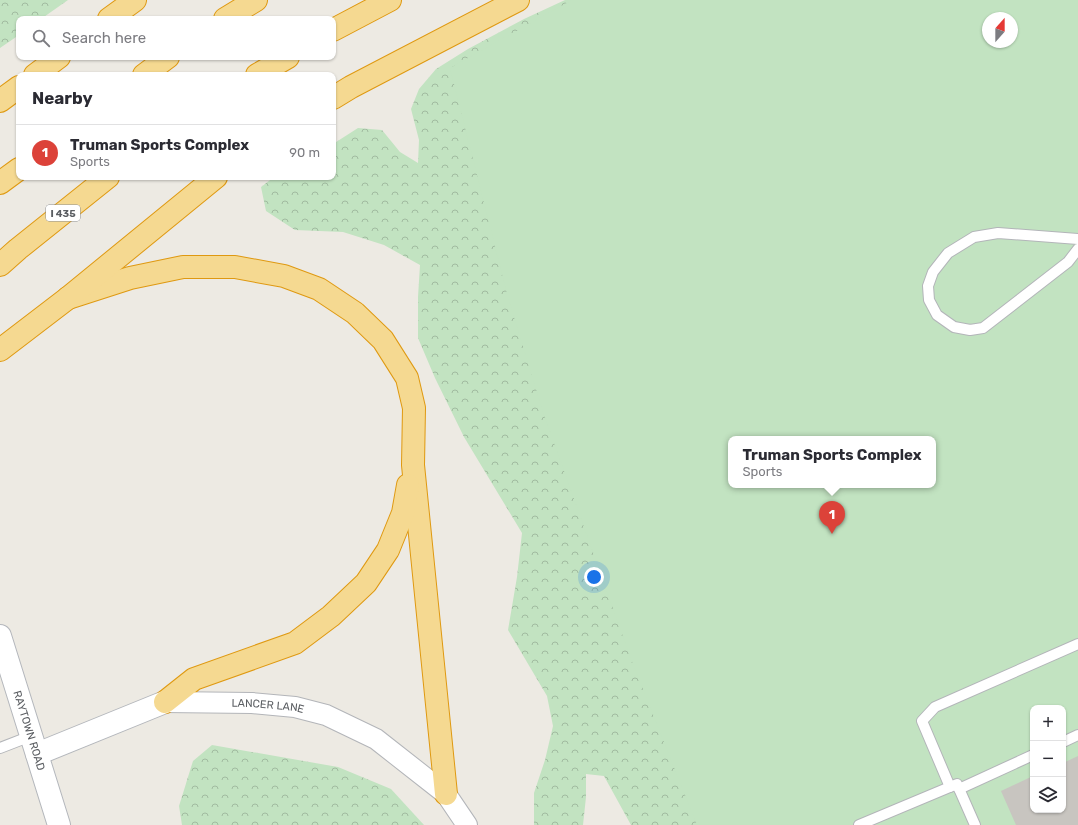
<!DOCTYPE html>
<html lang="en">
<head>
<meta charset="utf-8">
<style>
  body { margin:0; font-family:Rubik,sans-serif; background:#f7f7f7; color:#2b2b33 }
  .controls { position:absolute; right:12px; bottom:12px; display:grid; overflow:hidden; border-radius:8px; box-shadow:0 1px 3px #0004 }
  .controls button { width:36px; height:36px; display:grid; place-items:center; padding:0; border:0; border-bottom:1px solid #e1e1e2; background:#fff; color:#2b2b33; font:20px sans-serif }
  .compass { position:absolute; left:982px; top:12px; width:36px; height:36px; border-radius:50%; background:#fff; box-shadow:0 1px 3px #0004; rotate:21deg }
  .you { position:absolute; left:594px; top:577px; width:14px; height:14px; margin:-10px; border:3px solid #fff; border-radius:50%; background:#1a73e8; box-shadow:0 0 0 6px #1a73e833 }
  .badge { display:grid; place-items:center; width:26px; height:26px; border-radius:50%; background:#dc4239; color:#fff; font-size:13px; font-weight:700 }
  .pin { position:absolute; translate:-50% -33px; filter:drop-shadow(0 1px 2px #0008) }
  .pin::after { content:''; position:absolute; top:21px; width:14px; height:12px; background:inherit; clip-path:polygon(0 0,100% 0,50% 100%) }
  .popup { position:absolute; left:728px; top:436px; width:208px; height:52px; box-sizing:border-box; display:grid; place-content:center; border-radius:8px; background:#fff; filter:drop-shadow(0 1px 3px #0005); font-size:13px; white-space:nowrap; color:#7c7c81 }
  .popup b { font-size:15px; color:#2b2b33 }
  .popup::after { content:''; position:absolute; left:50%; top:100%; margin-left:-8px; border:8px solid transparent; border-top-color:#fff }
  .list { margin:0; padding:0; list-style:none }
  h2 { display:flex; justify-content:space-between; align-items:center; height:52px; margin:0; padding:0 16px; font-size:17px }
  h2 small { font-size:13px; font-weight:400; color:#7c7c81 }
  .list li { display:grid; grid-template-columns:26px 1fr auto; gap:12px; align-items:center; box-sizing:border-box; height:56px; padding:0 16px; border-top:1px solid #e1e1e2 }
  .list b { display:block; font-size:15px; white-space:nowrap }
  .list p { margin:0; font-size:13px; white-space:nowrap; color:#7c7c81 }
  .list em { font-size:13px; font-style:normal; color:#7c7c81 }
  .icon { flex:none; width:22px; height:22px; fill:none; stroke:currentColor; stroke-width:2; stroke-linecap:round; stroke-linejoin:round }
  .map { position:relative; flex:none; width:1078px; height:825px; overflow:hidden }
  .search { position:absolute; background:#fff; box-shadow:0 1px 3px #0004; left:16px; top:16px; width:320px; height:44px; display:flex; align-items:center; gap:10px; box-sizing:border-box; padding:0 14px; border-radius:8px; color:#7c7c81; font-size:15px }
  .panel { position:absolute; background:#fff; box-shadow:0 1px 3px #0004; left:16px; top:72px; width:320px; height:108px; border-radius:8px }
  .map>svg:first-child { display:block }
</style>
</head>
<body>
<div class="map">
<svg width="1078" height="825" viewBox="0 0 1078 825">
  <defs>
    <pattern id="forest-crowns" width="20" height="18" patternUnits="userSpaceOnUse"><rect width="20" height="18" fill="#c2e3c1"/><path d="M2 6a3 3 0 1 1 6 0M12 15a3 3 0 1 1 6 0" fill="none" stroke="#a1bba0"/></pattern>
  </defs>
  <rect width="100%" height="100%" fill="#edeae3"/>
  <!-- forest -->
  <g fill="url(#forest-crowns)" fill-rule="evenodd">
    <polygon points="0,0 68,0 41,19 19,19 19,35 0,48"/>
    <path d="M 565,0 L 1078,0 L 712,325 L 760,825 L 631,825 L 604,776 L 586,774 L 586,797 L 583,825 L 534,825 L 534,793 L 545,760 L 553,726 L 547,696 L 508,630 L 517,577 L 522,533 L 464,437 L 435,378 L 418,338 L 418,297 L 420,265 L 384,245 L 343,232 L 295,230 L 266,211 L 261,187 L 274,177 L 333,177 L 333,144 L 358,128 L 382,130 L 400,152 L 418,163 L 419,140 L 411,109 L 419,89 L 436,69 L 468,49 L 524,19 ZM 988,18 L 1012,18 L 1012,42 L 988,42 Z"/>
    <polygon points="212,745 338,767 391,789 424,825 182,825 179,806 193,761"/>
  </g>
  <!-- pitch -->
  <path fill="#c2e3c1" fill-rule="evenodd" d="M 572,0 L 1078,0 L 1078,825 L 697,825 L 631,659 L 542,409 L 507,294 L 450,68 ZM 988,18 L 1012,18 L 1012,42 L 988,42 ZM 731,439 L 933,439 L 933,485 L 731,485 ZM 1033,708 L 1063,708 L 1063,810 L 1033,810 Z"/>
  <!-- building -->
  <polygon fill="#c8c5c0" points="1078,756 1078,825 1016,825 1001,791 1033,776 1033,810 1063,810 1063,763"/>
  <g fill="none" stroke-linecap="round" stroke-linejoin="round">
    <!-- lane casing -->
    <g stroke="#b3b5b9" stroke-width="12">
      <g id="lane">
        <polyline points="1078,239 998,233 974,237 948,253 933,272 928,286 929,300 937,315 954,327 970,330 983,328 1068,262 1078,249"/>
        <polyline points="1063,742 1078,735"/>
        <polyline points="0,748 31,736"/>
        <polyline points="950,787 922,721 935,707 1078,644"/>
        <polyline points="959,789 1033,755"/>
        <polyline points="859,825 957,784 975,825"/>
      </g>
    </g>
    <!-- street casing -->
    <g stroke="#b3b5b9" stroke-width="22">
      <g id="street">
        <path id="s1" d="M 165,702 L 252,703 L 295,707 L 326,715 L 376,739 L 446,794 L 467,825"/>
      </g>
    </g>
    <!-- secondary casing -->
    <g stroke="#b4b7bc" stroke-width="24">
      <g id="secondary">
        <path id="s2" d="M 0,636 L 59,825"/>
        <polyline points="37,754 165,702"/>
      </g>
    </g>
    <!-- highway casing -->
    <g stroke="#df9911" stroke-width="24">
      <g id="highway">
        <polyline points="109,19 135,0"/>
        <polyline points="225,19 256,0"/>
        <polyline points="333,30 390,0"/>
        <polyline points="35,75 59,57"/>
        <polyline points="144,75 168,57"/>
        <polyline points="257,75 288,57"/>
        <polyline points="333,98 351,87 518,0"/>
        <polyline points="0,101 19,87"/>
        <polyline points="0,183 19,169"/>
        <polyline points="0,265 18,249 108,177"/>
        <polyline points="68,298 130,278 183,267 235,267 284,276 319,289 355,313 383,340 407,378 414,408 413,465 446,794"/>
        <polyline points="0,350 68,298 216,177"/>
        <polyline points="165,702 194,679 295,643 331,616 366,583 388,550 403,513 408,485"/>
      </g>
    </g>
    <!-- lane -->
    <use href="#lane" stroke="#fff" stroke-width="10"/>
    <!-- street -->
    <use href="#street" stroke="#fff" stroke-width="20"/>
    <!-- secondary -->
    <use href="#secondary" stroke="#fff" stroke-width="22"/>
    <!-- highway -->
    <use href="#highway" stroke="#f5d991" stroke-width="22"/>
  </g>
  <g text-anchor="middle" stroke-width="4" stroke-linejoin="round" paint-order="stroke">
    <!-- shield labels -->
    <rect fill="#fff" stroke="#8c8e91" stroke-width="1" x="46" y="205" width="34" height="16" rx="3"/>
    <g font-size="10" font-weight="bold" fill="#5b5e62">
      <text x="63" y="217">I 435</text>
    </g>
    <!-- street labels -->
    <g font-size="11" fill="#5b5e62" stroke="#fff">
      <text dy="4" stroke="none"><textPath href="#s1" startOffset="103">LANCER LANE</textPath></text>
      <text dy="4" stroke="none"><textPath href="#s2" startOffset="99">RAYTOWN ROAD</textPath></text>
    </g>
  </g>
</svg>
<div class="controls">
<button>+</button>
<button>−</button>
<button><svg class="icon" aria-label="layers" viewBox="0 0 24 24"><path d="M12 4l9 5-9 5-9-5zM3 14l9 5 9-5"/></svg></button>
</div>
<svg class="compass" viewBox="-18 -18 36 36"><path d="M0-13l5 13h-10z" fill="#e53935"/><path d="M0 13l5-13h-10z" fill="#7c7c81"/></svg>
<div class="you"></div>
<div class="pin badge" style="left:832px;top:534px">1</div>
<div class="popup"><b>Truman Sports Complex</b>Sports</div>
<div class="search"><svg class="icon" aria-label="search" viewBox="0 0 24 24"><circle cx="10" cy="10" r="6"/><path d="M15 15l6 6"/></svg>Search here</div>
<section class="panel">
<h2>Nearby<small></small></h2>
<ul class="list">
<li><span class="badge">1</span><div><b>Truman Sports Complex</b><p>Sports</p></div><em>90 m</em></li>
</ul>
</section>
</div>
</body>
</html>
